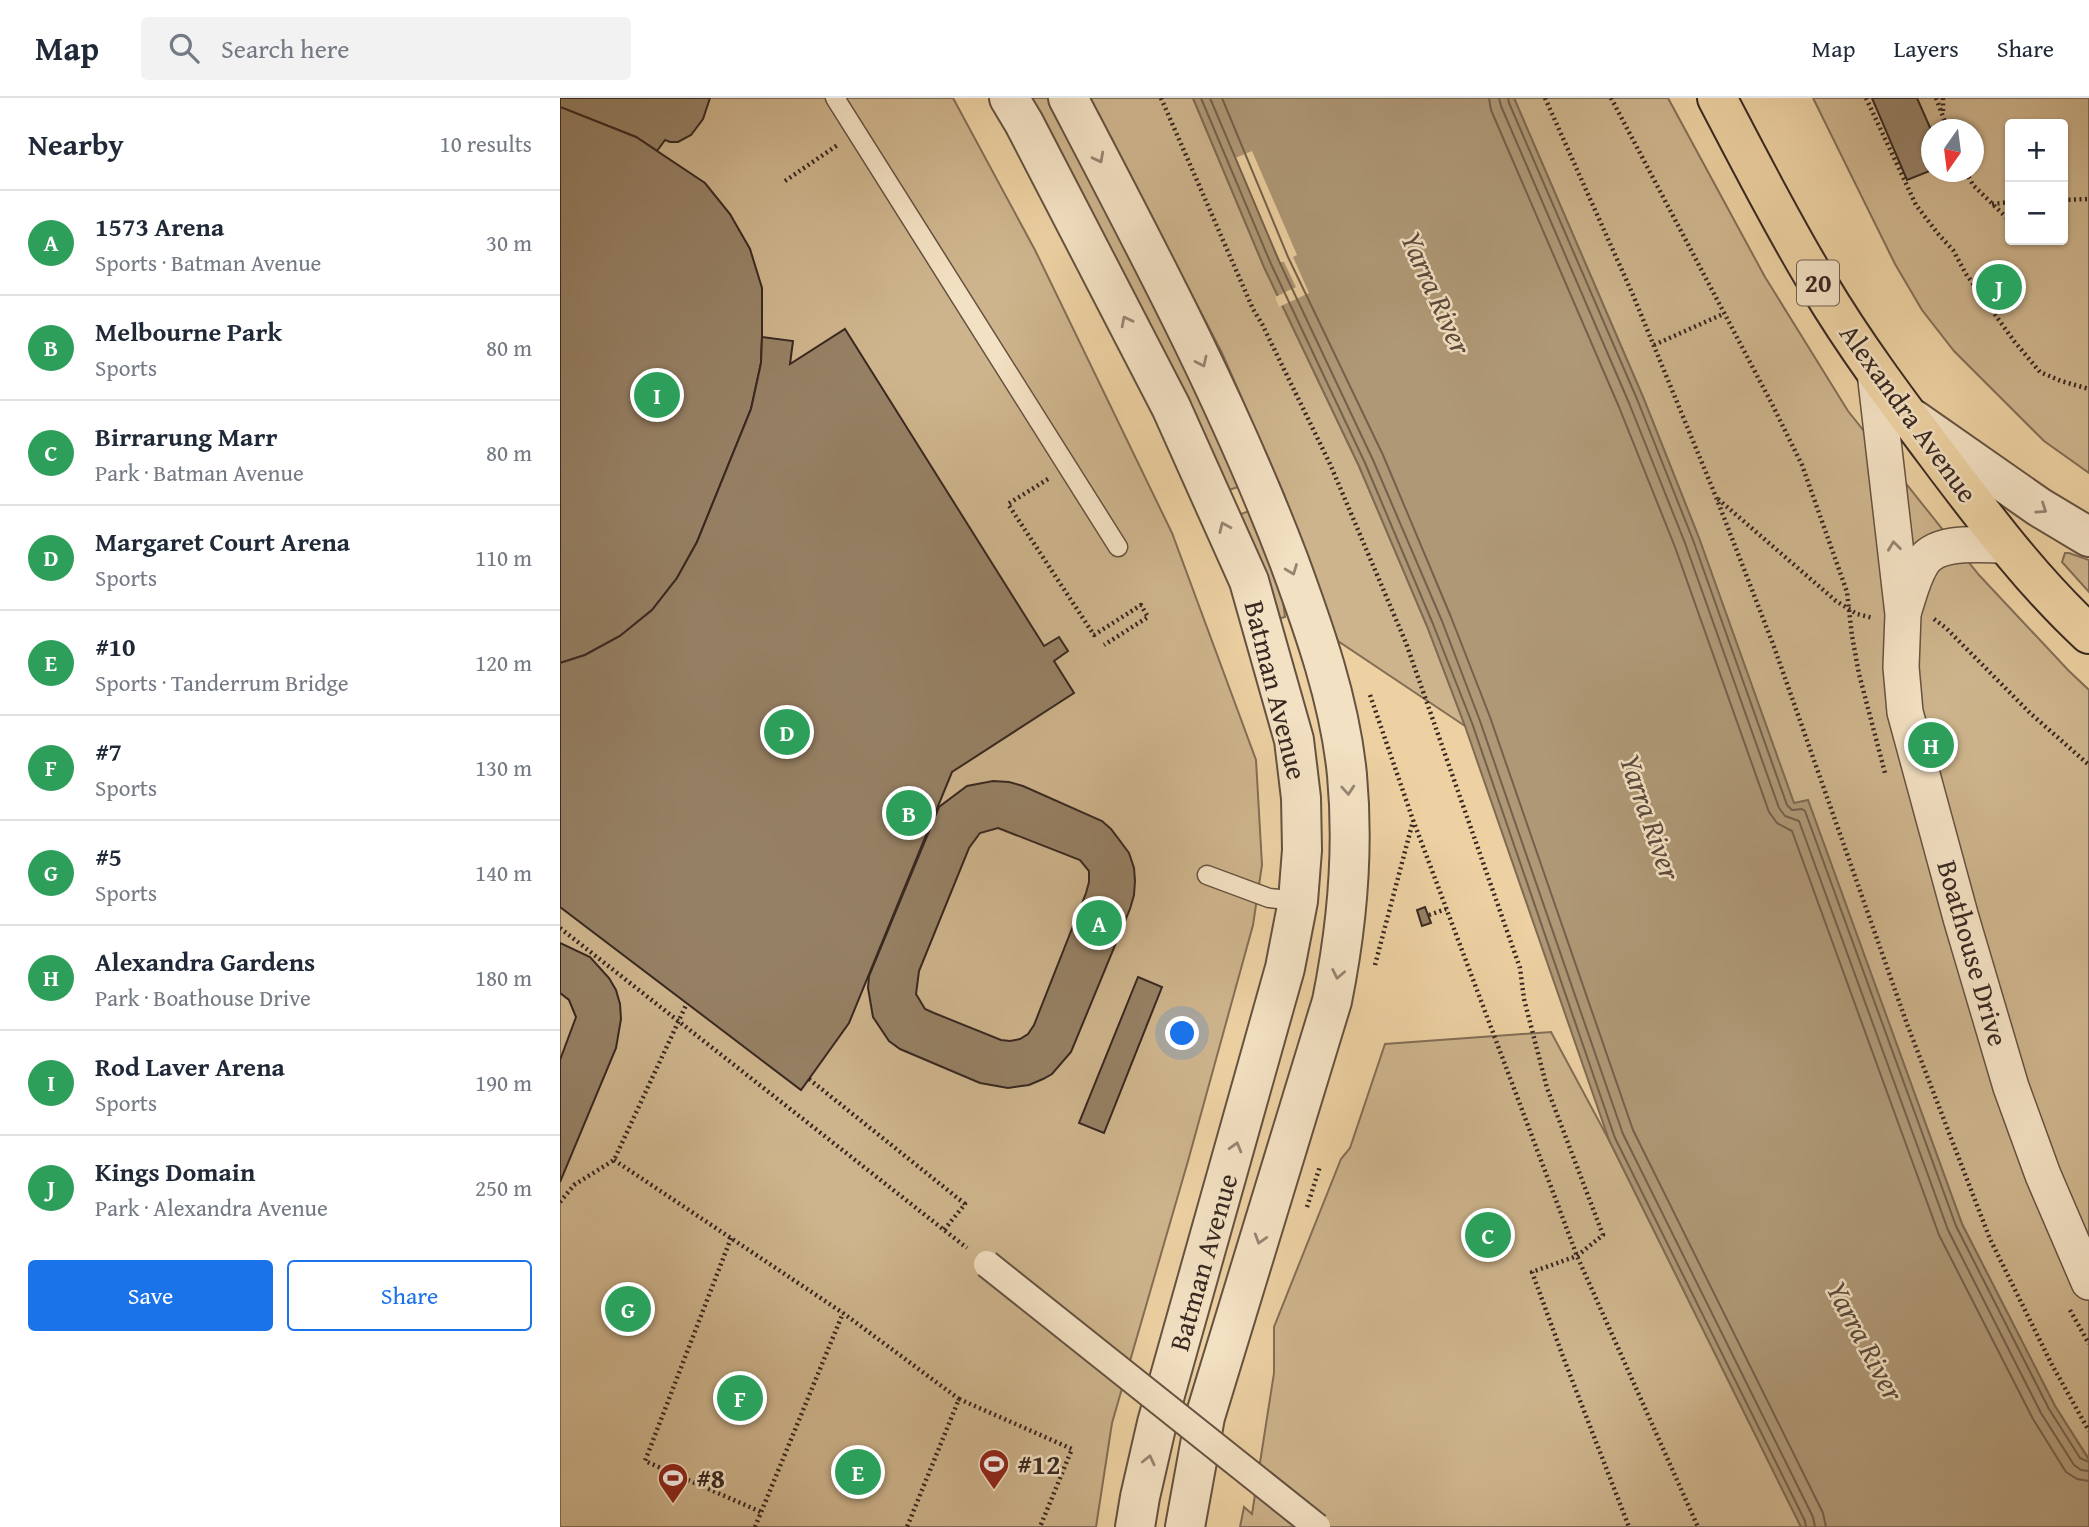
<!DOCTYPE html>
<html lang="en">
<head>
<meta charset="utf-8">
<style>
  body { margin:0; font-family:"Gentium Book Plus",serif; background:#f2f2f3; color:#1f2937 }
  .controls { position:absolute; right:21px; top:21px; display:grid; overflow:hidden; border-radius:7px; box-shadow:0 2px 5px #0004 }
  .controls button { width:63px; height:63px; display:grid; place-items:center; padding:0; border:0; border-bottom:2px solid #e0e1e3; background:#fff; color:#1f2937; font:35px sans-serif }
  .compass { position:absolute; left:1361px; top:21px; width:63px; height:63px; border-radius:50%; background:#fff; box-shadow:0 2px 5px #0004; rotate:194deg }
  .you { position:absolute; left:623px; top:936px; width:24px; height:24px; margin:-18px; border:5px solid #fff; border-radius:50%; background:#1a73e8; box-shadow:0 0 0 10px #1a73e833 }
  .badge { display:grid; place-items:center; width:46px; height:46px; border-radius:50%; background:#1a73e8; color:#fff; font-size:23px; font-weight:700 }
  .pin { position:absolute; translate:-50% -50%; border:4px solid #fff; box-shadow:0 2px 7px #0006 }
  .list { margin:0; padding:0; list-style:none }
  h2 { display:flex; justify-content:space-between; align-items:center; height:91px; margin:0; padding:0 28px; font-size:30px }
  h2 small { font-size:23px; font-weight:400; color:#747a83 }
  .list li { display:grid; grid-template-columns:46px 1fr auto; gap:21px; align-items:center; box-sizing:border-box; height:105px; padding:0 28px; border-top:2px solid #e0e1e3 }
  .list b { display:block; font-size:26px; white-space:nowrap }
  .list p { margin:0; font-size:23px; white-space:nowrap; color:#747a83 }
  .list em { font-size:23px; font-style:normal; color:#747a83 }
  .actions { display:flex; gap:14px; padding:21px 28px }
  .actions a { flex:1; padding:16px 0; border:2px solid #1a73e8; border-radius:7px; text-align:center; font-size:24px; color:#1a73e8 }
  .actions .main { background:#1a73e8; color:#fff }
  .icon { flex:none; width:38px; height:38px; fill:none; stroke:currentColor; stroke-width:2; stroke-linecap:round; stroke-linejoin:round }
  .map { position:relative; flex:none; width:1529px; height:1429px; overflow:hidden }
  header { display:flex; align-items:center; gap:42px; box-sizing:border-box; height:98px; padding:0 35px; background:#fff; border-bottom:2px solid #e0e1e3 }
  header strong { font-size:33px }
  nav { display:flex; gap:38px; margin-inline-start:auto; font-size:24px }
  .search { width:490px; height:63px; background:#f2f2f3; display:flex; align-items:center; gap:18px; box-sizing:border-box; padding:0 24px; border-radius:7px; color:#747a83; font-size:26px }
  main { display:flex }
  aside { flex:1; background:#fff }
  .map>svg:first-child { display:block }
</style>
</head>
<body>
<header>
<strong>Map</strong>
<div class="search"><svg class="icon" aria-label="search" viewBox="0 0 24 24"><circle cx="10" cy="10" r="6"/><path d="M15 15l6 6"/></svg>Search here</div>
<nav><a>Map</a><a>Layers</a><a>Share</a></nav>
</header>
<main>
<aside>
<h2>Nearby<small>10 results</small></h2>
<ul class="list">
<li><span class="badge" style="background:#2e9e5b">A</span><div><b>1573 Arena</b><p>Sports · Batman Avenue</p></div><em>30 m</em></li>
<li><span class="badge" style="background:#2e9e5b">B</span><div><b>Melbourne Park</b><p>Sports</p></div><em>80 m</em></li>
<li><span class="badge" style="background:#2e9e5b">C</span><div><b>Birrarung Marr</b><p>Park · Batman Avenue</p></div><em>80 m</em></li>
<li><span class="badge" style="background:#2e9e5b">D</span><div><b>Margaret Court Arena</b><p>Sports</p></div><em>110 m</em></li>
<li><span class="badge" style="background:#2e9e5b">E</span><div><b>#10</b><p>Sports · Tanderrum Bridge</p></div><em>120 m</em></li>
<li><span class="badge" style="background:#2e9e5b">F</span><div><b>#7</b><p>Sports</p></div><em>130 m</em></li>
<li><span class="badge" style="background:#2e9e5b">G</span><div><b>#5</b><p>Sports</p></div><em>140 m</em></li>
<li><span class="badge" style="background:#2e9e5b">H</span><div><b>Alexandra Gardens</b><p>Park · Boathouse Drive</p></div><em>180 m</em></li>
<li><span class="badge" style="background:#2e9e5b">I</span><div><b>Rod Laver Arena</b><p>Sports</p></div><em>190 m</em></li>
<li><span class="badge" style="background:#2e9e5b">J</span><div><b>Kings Domain</b><p>Park · Alexandra Avenue</p></div><em>250 m</em></li>
</ul>
<div class="actions"><a class="main">Save</a><a>Share</a></div>
</aside>
<div class="map">
<svg width="1529" height="1429" viewBox="0 0 1529 1429">
  <rect width="100%" height="100%" fill="#edd1a2"/>
  <filter id="stains"><feTurbulence type="fractalNoise" baseFrequency=".00286" numOctaves="4"/><feColorMatrix values="0 0 0 0 .2 0 0 0 0 .09 0 0 0 0 .02 0 0 0 .5 -.17"/></filter>
  <radialGradient id="worn" r=".72"><stop offset=".6" stop-color="#630" stop-opacity="0"/><stop offset="1" stop-color="#630" stop-opacity=".3"/></radialGradient>
  <!-- green -->
  <g fill="#ceb48c" stroke="#836e56" stroke-width="2" fill-rule="evenodd">
    <polygon points="0,0 393,0 475,152 612,435 696,662 702,767 693,827 628,1063 552,1325 536,1429 0,1429"/>
    <polygon points="470,0 489,0 557,130 681,388 669,392"/>
    <polygon points="530,0 633,0 704,169 799,368 867,528 905,628 778,543 724,396 662,255"/>
    <polygon points="954,0 1108,0 1205,179 1288,313 1419,477 1508,572 1529,592 1529,1361 1495,1308 1402,1126 1248,703 1234,706 1139,440 1083,299"/>
    <path d="M 1253,0 L 1529,0 L 1529,375 L 1484,343 L 1394,253 L 1362,212 L 1335,166 ZM 1450,26 L 1503,26 L 1503,142 L 1450,142 ZM 1372,32 L 1414,32 L 1414,74 L 1372,74 Z"/>
    <polygon points="692,412 722,494 725,519 717,521 678,417"/>
    <polygon points="1505,455 1509,455 1529,462 1529,494 1502,464"/>
    <polygon points="991,934 1049,1042 1241,1429 680,1429 684,1409 692,1416 714,1275 714,1229 781,1061 790,1050 825,946"/>
  </g>
  <!-- water -->
  <polygon fill="#af9876" stroke="#7f6b54" stroke-width="2" points="633,0 954,0 1083,299 1139,440 1234,705 1248,702 1402,1126 1495,1308 1529,1362 1529,1429 1241,1429 1049,1042 905,628 867,528 799,368 704,169"/>
  <!-- pier -->
  <polygon fill="#edd1a2" points="692,53 737,157 733,159 749,195 719,209 715,199 736,189 724,164 720,164 675,60"/>
  <g fill="none" stroke-linecap="round" stroke-linejoin="round">
    <!-- shore -->
    <g stroke="#74604c" stroke-width="2">
      <polyline points="641,0 711,166 805,365 873,526 912,625 1055,1040 1245,1423 1246,1429"/>
      <polyline points="650,0 719,163 813,362 882,523 920,623 1063,1036 1253,1419 1255,1429"/>
      <polyline points="662,0 728,159 823,357 891,519 930,619 1073,1032 1263,1415 1266,1429"/>
      <polyline points="929,0 931,12 1059,309 1115,449 1209,714 1217,725 1232,733 1379,1137 1473,1321 1506,1374 1517,1381 1529,1383"/>
      <polyline points="939,0 941,8 1069,305 1125,445 1219,710 1225,718 1239,723 1388,1132 1481,1315 1514,1367 1521,1372 1529,1373"/>
      <polyline points="948,0 949,5 1077,301 1133,442 1227,707 1232,712 1242,711 1245,713 1396,1128 1489,1311 1520,1360 1529,1364"/>
    </g>
  </g>
  <!-- building -->
  <g fill="#968064" stroke="#382821" stroke-width="2" fill-rule="evenodd">
    <polygon points="0,0 150,0 143,21 131,37 118,44 110,44 105,42 97,53 76,39 0,9"/>
    <polygon points="1312,0 1357,0 1372,34 1372,72 1347,82"/>
    <polygon points="0,9 76,39 145,85 170,116 190,151 202,190 202,239 201,265 191,311 137,444 117,480 92,512 60,538 25,557 0,565"/>
    <polygon points="285,231 484,548 499,539 508,553 494,563 514,595 392,674 289,925 241,992 0,809 0,565 25,557 60,538 92,512 117,480 137,444 191,311 201,265 202,239 233,243 230,266"/>
    <path d="M 433,683 L 449,684 L 463,688 L 542,723 L 551,731 L 569,755 L 574,770 L 575,783 L 574,797 L 570,811 L 511,954 L 492,976 L 483,981 L 469,987 L 448,990 L 420,985 L 340,951 L 329,943 L 313,919 L 308,890 L 309,878 L 379,709 L 407,688 ZM 438,730 L 520,762 L 529,773 L 529,784 L 526,795 L 474,927 L 468,936 L 460,941 L 450,943 L 441,942 L 374,915 L 365,911 L 356,896 L 359,873 L 409,750 L 420,735 Z"/>
    <polygon points="865,809 871,825 862,828 857,812"/>
    <polygon points="0,845 30,859 49,880 56,892 60,906 61,921 56,950 0,1084 0,962 16,919 9,902 0,895"/>
    <polygon points="578,879 602,889 544,1035 519,1025"/>
  </g>
  <g fill="none" stroke-linecap="round" stroke-linejoin="round">
    <!-- service casing -->
    <g stroke="#655241" stroke-width="21">
      <g id="service">
        <polyline points="275,0 558,449"/>
        <polyline points="647,777 709,800 738,803"/>
      </g>
    </g>
    <!-- minor casing -->
    <g stroke="#655241" stroke-width="38">
      <g id="minor">
        <polyline points="1315,274 1343,516 1341,569 1345,614 1401,820 1451,989 1483,1077 1529,1184"/>
        <path d="M 1344,512 C 1349,497 1353,479 1362,465 C 1376,441 1421,447 1445,447"/>
      </g>
    </g>
    <!-- tertiary casing -->
    <g stroke="#655241" stroke-width="42">
      <g id="tertiary">
        <polyline points="449,0 464,25 611,309 689,483 734,642 741,700 742,752 738,803 725,870 597,1325 580,1399 575,1429"/>
        <path d="M 508,0 C 587,151 668,303 729,463 C 754,531 780,604 787,677 C 794,753 787,829 772,903 L 645,1319 L 625,1429"/>
        <polyline points="1353,321 1479,409 1529,439"/>
      </g>
    </g>
    <!-- trunk casing -->
    <g stroke="#382821" stroke-width="42">
      <path id="trunk" d="M 1157,0 C 1190,63 1222,126 1259,187 C 1297,251 1342,310 1387,370 C 1431,428 1475,486 1529,536"/>
    </g>
    <!-- path -->
    <g stroke="#382821" stroke-width="4.5" stroke-dasharray="2 3.5" stroke-linecap="butt">
      <polyline points="601,0 693,211 702,226 770,366 846,545 960,870 964,901 987,990 1043,1137 1017,1158 972,1174 1002,1256 1069,1429"/>
      <polyline points="985,0 1073,197 1156,399 1213,546 1347,926 1430,1141 1491,1265 1529,1333"/>
      <polyline points="1051,0 1212,306 1242,367 1287,494 1292,538 1299,576 1325,675"/>
      <polyline points="1306,0 1356,107 1379,137 1393,152 1406,176 1454,243 1480,274 1501,283 1529,291"/>
      <polyline points="1376,0 1388,32"/>
      <polyline points="1383,13 1383,0"/>
      <polyline points="1406,74 1413,87 1450,123"/>
      <polyline points="225,83 279,46"/>
      <polyline points="1503,102 1529,101"/>
      <polyline points="1432,106 1450,104"/>
      <polyline points="1094,247 1163,216"/>
      <polyline points="488,381 448,406 534,537 581,507 588,519 544,547"/>
      <polyline points="1158,401 1276,503 1297,516 1313,520"/>
      <polyline points="1374,521 1386,530 1470,615 1529,667"/>
      <polyline points="810,597 853,722 1017,1158 1138,1429"/>
      <polyline points="869,817 886,811"/>
      <polyline points="0,830 407,1150"/>
      <polyline points="815,867 853,723"/>
      <polyline points="249,981 405,1106 384,1132"/>
      <polyline points="54,1062 283,1215 399,1301 347,1429"/>
      <polyline points="0,1104 14,1087 54,1062 127,905"/>
      <polyline points="747,1109 760,1068"/>
      <polyline points="171,1140 85,1363 201,1414"/>
      <polyline points="1510,1212 1529,1246"/>
      <polyline points="399,1301 512,1351 480,1429"/>
      <polyline points="195,1429 283,1215"/>
    </g>
    <!-- service -->
    <use href="#service" stroke="#f3e1c3" stroke-width="18"/>
    <!-- minor -->
    <use href="#minor" stroke="#f3e1c3" stroke-width="35"/>
    <!-- tertiary -->
    <use href="#tertiary" stroke="#f3e1c3" stroke-width="38"/>
    <!-- trunk -->
    <use href="#trunk" stroke="#edd1a2" stroke-width="38"/>
    <!-- pedestrian-bridge casing -->
    <g stroke="#655241" stroke-width="30" stroke-linecap="butt">
      <polyline id="pedestrian-bridge" points="427,1166 757,1429"/>
    </g>
    <!-- pedestrian-bridge -->
    <use href="#pedestrian-bridge" stroke="#f3e1c3" stroke-width="26"/>
  </g>
  <!-- one-way arrows -->
  <defs><path id="oneway-chevron" d="M-2-3.5L2.5 0L-2 3.5" fill="none" stroke-width="1.6" stroke-linecap="round" stroke-linejoin="round" transform="scale(1.75)"/></defs>
  <g stroke="#968472">
    <use href="#oneway-chevron" transform="translate(539 60) rotate(62)"/>
    <use href="#oneway-chevron" transform="translate(566 223) rotate(-117)"/>
    <use href="#oneway-chevron" transform="translate(642 264) rotate(65)"/>
    <use href="#oneway-chevron" transform="translate(1482 411) rotate(34)"/>
    <use href="#oneway-chevron" transform="translate(664 429) rotate(-114)"/>
    <use href="#oneway-chevron" transform="translate(1334 448) rotate(-97)"/>
    <use href="#oneway-chevron" transform="translate(732 472) rotate(69)"/>
    <use href="#oneway-chevron" transform="translate(788 692) rotate(86)"/>
    <use href="#oneway-chevron" transform="translate(778 876) rotate(101)"/>
    <use href="#oneway-chevron" transform="translate(676 1049) rotate(-74)"/>
    <use href="#oneway-chevron" transform="translate(700 1141) rotate(107)"/>
    <use href="#oneway-chevron" transform="translate(589 1362) rotate(-77)"/>
  </g>
  <!-- icons -->
  <defs>
    <g id="stadium-pin" transform="scale(1.575)"><path d="M0 17L-7.5 6A9.5 9.5 0 1 1 7.5 6Z" fill="#8f2418" stroke="#f3e1c3"/><path d="M0-5a6.5 5 0 1 0 0 10a6.5 5 0 1 0 0-10ZM-3.5-1.8h7v3.6h-7Z" fill="#fff"/></g>
  </defs>
  <g fill-rule="evenodd">
    <use href="#stadium-pin" x="434" y="1366"/>
    <use href="#stadium-pin" x="113" y="1380"/>
  </g>
  <g text-anchor="middle" stroke-width="5" stroke-linejoin="round" paint-order="stroke">
    <!-- shield labels -->
    <rect fill="#f3e1c3" stroke="#706052" stroke-width="2" x="1237" y="162.5" width="42" height="45" rx="5"/>
    <g font-size="26" font-weight="bold" fill="#382821">
      <text x="1258" y="194">20</text>
    </g>
    <!-- street labels -->
    <g font-size="28" fill="#382821" stroke="#f3e1c3">
      <text transform="translate(1349 315) rotate(54)" y="10">Alexandra Avenue</text>
      <text transform="translate(716 592) rotate(76)" y="10">Batman Avenue</text>
      <text transform="translate(1413 855) rotate(74)" y="10">Boathouse Drive</text>
      <text transform="translate(643 1164) rotate(-74)" y="10">Batman Avenue</text>
    </g>
    <!-- poi labels -->
    <g font-size="28" font-weight="bold" fill="#382821" stroke="#f3e1c3" text-anchor="start">
      <text x="457" y="1376">#12</text>
      <text x="136" y="1390">#8</text>
    </g>
    <!-- water labels -->
    <g font-size="30" font-style="italic" fill="#5c4a3b" stroke="#f3e1c3">
      <text transform="translate(876 195) rotate(66)" y="10">Yarra River</text>
      <text transform="translate(1090 719) rotate(71)" y="10">Yarra River</text>
      <text transform="translate(1305 1243) rotate(62)" y="10">Yarra River</text>
    </g>
  </g>
  <rect width="100%" height="100%" filter="url(#stains)"/>
  <rect width="100%" height="100%" fill="url(#worn)"/>
</svg>
<div class="controls">
<button>+</button>
<button>−</button>
</div>
<svg class="compass" viewBox="-18 -18 36 36"><path d="M0-13l5 13h-10z" fill="#e53935"/><path d="M0 13l5-13h-10z" fill="#747a83"/></svg>
<div class="you"></div>
<div class="pin badge" style="left:539px;top:825px;background:#2e9e5b">A</div>
<div class="pin badge" style="left:349px;top:715px;background:#2e9e5b">B</div>
<div class="pin badge" style="left:928px;top:1137px;background:#2e9e5b">C</div>
<div class="pin badge" style="left:227px;top:634px;background:#2e9e5b">D</div>
<div class="pin badge" style="left:298px;top:1374px;background:#2e9e5b">E</div>
<div class="pin badge" style="left:180px;top:1300px;background:#2e9e5b">F</div>
<div class="pin badge" style="left:68px;top:1211px;background:#2e9e5b">G</div>
<div class="pin badge" style="left:1371px;top:647px;background:#2e9e5b">H</div>
<div class="pin badge" style="left:97px;top:297px;background:#2e9e5b">I</div>
<div class="pin badge" style="left:1439px;top:189px;background:#2e9e5b">J</div>
</div>
</main>
</body>
</html>
